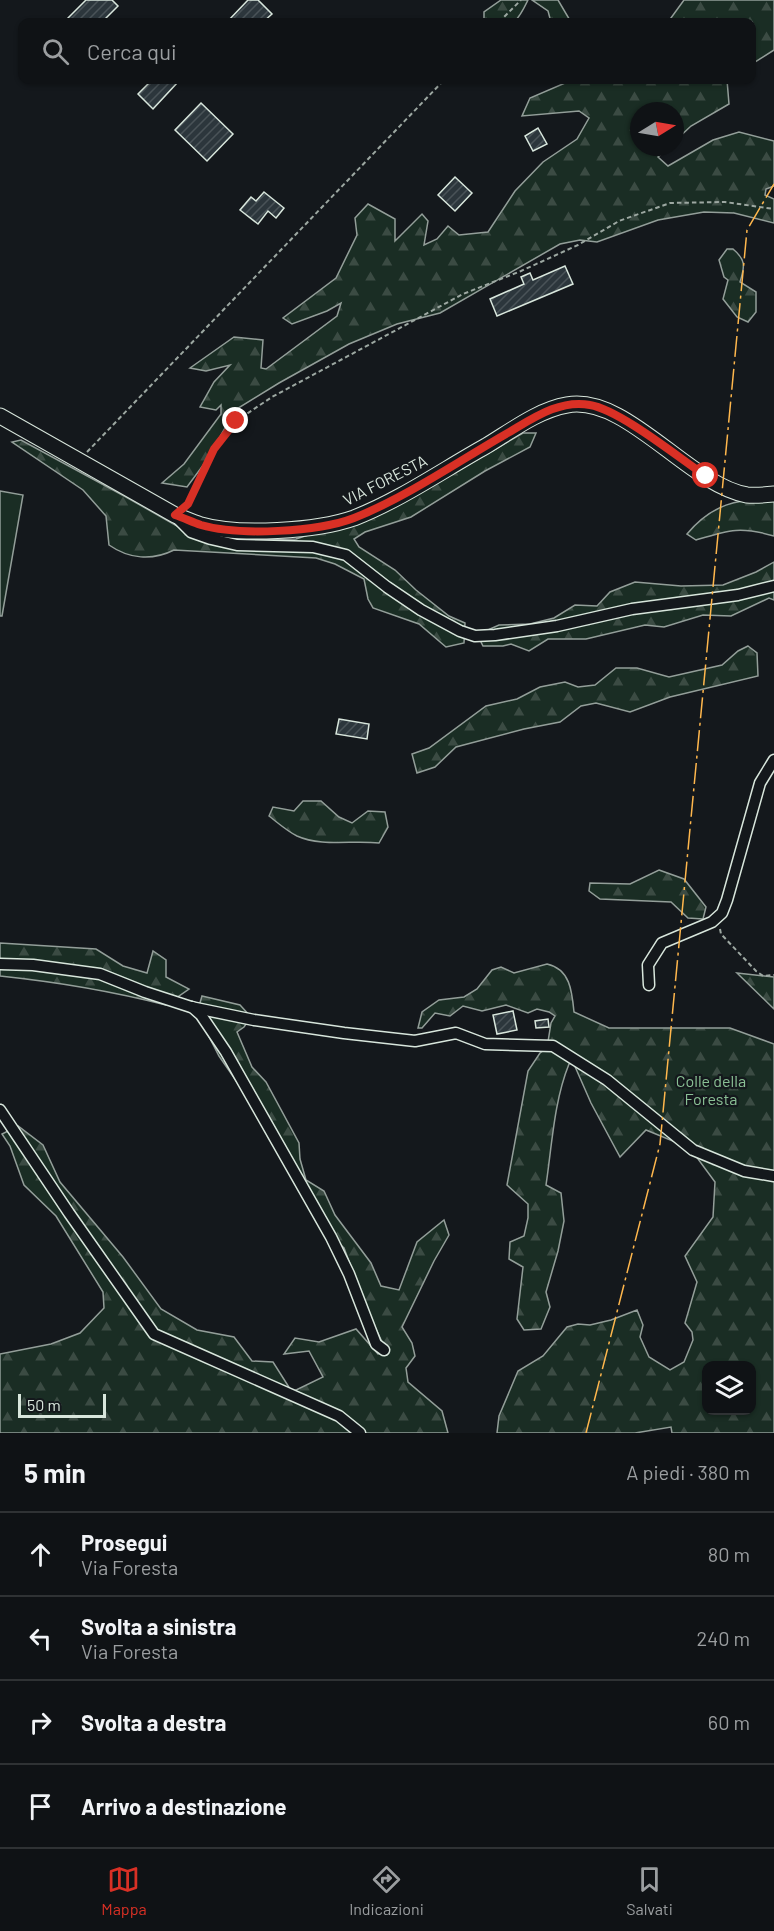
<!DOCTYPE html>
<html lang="it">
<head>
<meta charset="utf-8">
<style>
  body { margin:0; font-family:Barlow,sans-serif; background:#181b1e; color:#f1f3f6 }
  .controls { position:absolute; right:18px; bottom:18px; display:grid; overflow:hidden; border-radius:12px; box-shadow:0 2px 4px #0004 }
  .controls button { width:54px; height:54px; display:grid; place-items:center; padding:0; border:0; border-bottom:2px solid #2f3234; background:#0f1215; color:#f1f3f6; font:30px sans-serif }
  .compass { position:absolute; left:630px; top:102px; width:54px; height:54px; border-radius:50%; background:#0f1215; box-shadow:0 2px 4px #0004; rotate:79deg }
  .scale { position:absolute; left:18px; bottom:15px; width:88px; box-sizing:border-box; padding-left:6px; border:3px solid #d8e6dc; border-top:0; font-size:16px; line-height:21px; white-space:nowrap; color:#d8e6dc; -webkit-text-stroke:4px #14181c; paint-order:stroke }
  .stop { position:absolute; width:18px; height:18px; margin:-14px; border:4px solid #d93025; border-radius:50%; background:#fff }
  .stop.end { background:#d93025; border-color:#fff; box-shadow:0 2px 6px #0008 }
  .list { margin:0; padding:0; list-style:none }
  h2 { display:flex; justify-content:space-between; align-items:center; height:78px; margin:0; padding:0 24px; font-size:26px }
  h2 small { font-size:20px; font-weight:400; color:#9b9ea0 }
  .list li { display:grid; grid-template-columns:39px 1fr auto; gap:18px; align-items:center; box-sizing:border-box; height:84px; padding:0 24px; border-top:2px solid #2f3234 }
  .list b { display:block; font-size:22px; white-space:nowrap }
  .list p { margin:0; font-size:20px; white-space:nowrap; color:#9b9ea0 }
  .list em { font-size:20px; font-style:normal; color:#9b9ea0 }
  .icon { flex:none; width:33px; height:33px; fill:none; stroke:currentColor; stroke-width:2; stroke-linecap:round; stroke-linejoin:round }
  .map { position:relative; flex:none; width:774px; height:1433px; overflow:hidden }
  .search { position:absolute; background:#0f1215; box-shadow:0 2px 4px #0004; left:18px; right:18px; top:18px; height:66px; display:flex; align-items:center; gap:15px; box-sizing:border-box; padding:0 21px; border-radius:12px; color:#9b9ea0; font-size:22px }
  .sheet { height:414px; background:#0f1215 }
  nav { display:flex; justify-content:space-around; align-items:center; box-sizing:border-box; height:84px; border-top:2px solid #2f3234; background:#0f1215; font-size:16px; color:#9b9ea0 }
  nav a { display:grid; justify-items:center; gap:3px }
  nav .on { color:#d93025 }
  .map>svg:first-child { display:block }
</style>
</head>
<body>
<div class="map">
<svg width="774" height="1433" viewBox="0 0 774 1433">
  <defs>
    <pattern id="forest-firs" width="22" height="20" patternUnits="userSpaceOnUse" patternTransform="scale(1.5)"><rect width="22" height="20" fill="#1a2d24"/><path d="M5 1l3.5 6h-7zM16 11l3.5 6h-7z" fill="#3b4b43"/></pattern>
    <pattern id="building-hatch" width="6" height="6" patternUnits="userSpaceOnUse" patternTransform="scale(1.5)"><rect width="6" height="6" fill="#2c363c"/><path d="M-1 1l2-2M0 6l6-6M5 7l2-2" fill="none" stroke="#4a5358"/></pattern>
  </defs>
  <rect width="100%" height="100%" fill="#14181c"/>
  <!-- grass -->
  <polygon fill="#1a2d24" stroke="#939e99" stroke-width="1.5" points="0,491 23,495 2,616 0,616"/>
  <!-- forest -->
  <g fill="url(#forest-firs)" stroke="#939e99" stroke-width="1.5" fill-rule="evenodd">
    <path d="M 501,0 L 528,0 C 514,29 514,23 484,22 L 484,12 Z"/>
    <polygon points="532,0 558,0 571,22 551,22 548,11"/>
    <polygon points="684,0 774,0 774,50 752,64 752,22 668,22"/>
    <polygon points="572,80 727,80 729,104 691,126 675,141 675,111 639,111 639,147 669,147 658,157 668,166 713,140 739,132 774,141 774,186 766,189 765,195 774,199 774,223 734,213 704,212 658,220 597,242 580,240 560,244 440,313 397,324 349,344 279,383 235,410 207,460 187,487 162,483 184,464 221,414 221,405 216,410 200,407 214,382 230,365 206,371 190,368 234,337 263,340 261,368 266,369 337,316 341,303 327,311 292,324 283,318 336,278 357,235 355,218 368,204 395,219 395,241 422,214 428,221 424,245 437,239 448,226 459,235 488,232 515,191 543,162 577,139 589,118 579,111 522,116 530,98"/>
    <path d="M 727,249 L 733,249 C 746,260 745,266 740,282 L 756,292 L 756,312 L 748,322 L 737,317 L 723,299 L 728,280 L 724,277 L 719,260 Z"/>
    <path d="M 523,433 L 536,433 L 530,447 L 485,471 L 411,517 L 365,532 L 354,539 L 359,547 L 395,570 L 416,590 L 449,616 L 465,623 L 464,643 L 446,647 L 419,624 L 373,608 L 368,599 L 364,579 L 335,564 L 316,558 L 174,550 C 152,561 129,559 109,545 L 106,516 L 83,490 L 12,442 L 21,440 L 126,497 L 184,530 L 243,540 L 296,539 L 395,507 Z"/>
    <path d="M 774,498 L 774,536 C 740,526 729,530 696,540 L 687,534 C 712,504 737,499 774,498 Z"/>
    <polygon points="774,562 774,600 769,598 731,616 703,615 664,627 645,625 586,639 548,639 529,651 511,644 503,646 483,646 481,642 481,633 499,625 530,624 554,618 575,605 597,606 610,592 635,582 681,586 723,585 756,572"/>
    <polygon points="748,646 757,653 758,676 670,697 630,712 596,703 581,706 560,722 524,729 456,747 435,767 417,773 412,754 429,748 486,706 517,699 540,687 565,682 578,687 595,685 616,668 637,668 669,677 722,665 738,651"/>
    <path d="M 303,801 L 321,801 L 339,817 L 352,823 L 368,811 L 385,812 L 388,827 L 379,843 C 353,840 321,847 297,836 C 287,831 278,823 269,816 L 273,807 L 294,811 Z"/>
    <polygon points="659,870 684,879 706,907 703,919 688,918 671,902 600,899 589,891 590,883 630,884"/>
    <path d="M 0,943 L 96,949 L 123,966 L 147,973 L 153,951 L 166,960 L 166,977 L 189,989 L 166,1005 C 111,991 57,982 0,976 Z"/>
    <path d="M 547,964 C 570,969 572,991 574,1012 L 609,1028 L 730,1028 L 774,1044 L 774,1433 L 672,1433 L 671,1427 L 635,1433 L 497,1433 L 499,1416 L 518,1371 L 543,1356 L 567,1327 L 578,1324 L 590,1325 L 611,1320 L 637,1310 L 643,1325 L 640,1337 L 649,1357 L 670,1370 L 684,1362 L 693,1340 L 692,1332 L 685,1323 L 697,1282 L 685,1256 L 713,1217 L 715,1182 L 690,1148 L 646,1130 L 620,1157 L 591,1103 L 573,1062 L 569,1064 C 554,1101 552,1145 546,1185 L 561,1193 L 564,1221 L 558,1251 L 546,1292 L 550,1307 L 541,1329 L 524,1330 L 517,1319 L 523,1267 L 509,1259 L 510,1242 L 524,1236 L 528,1218 L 528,1204 L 507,1185 L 528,1071 L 540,1053 L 547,1048 L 551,1023 L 555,1016 L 549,1012 L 537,1009 L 528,1013 L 506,1005 L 482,1011 L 463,1006 L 450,1016 L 435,1013 L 422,1028 L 418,1028 L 422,1012 L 439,1000 L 464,997 L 477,989 L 492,970 L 501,967 L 514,973 ZM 706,1366 L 752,1366 L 752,1410 L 706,1410 Z"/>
    <polygon points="737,973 774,977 774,1009"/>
    <polygon points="202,996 240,1005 251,1017 244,1027 237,1032 252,1067 266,1082 299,1143 300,1159 306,1180 324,1191 335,1215 371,1263 381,1286 399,1290 417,1242 444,1220 449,1235 434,1261 402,1327 412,1343 415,1356 406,1368 408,1382 442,1411 448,1433 0,1433 0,1354 51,1344 80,1333 104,1308 103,1292 56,1216 24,1185 10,1146 2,1134 18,1126 43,1145 60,1182 123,1257 161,1309 197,1330 234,1337 252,1361 273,1362 292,1392 323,1377 309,1351 284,1354 295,1338 319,1342 356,1329 378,1354 387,1352 369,1315 344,1248 320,1226 289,1166 278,1154 271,1131 219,1056 197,1013"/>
  </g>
  <!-- building -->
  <g fill="url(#building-hatch)" stroke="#d8e6dc" stroke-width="1.5">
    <polygon points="86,0 112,0 118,6 102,22 64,22"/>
    <polygon points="248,0 258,0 272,14 263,22 227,22"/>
    <polygon points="152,80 173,80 177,83 153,109 138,94"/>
    <polygon points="201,103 233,134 207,161 175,130"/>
    <polygon points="538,128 547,144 533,151 525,136"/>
    <polygon points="455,177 472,193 455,211 438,195"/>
    <polygon points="264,192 284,208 276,218 268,211 258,224 240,210 251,197 256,201"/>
    <polygon points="565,266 573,284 497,316 490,299 524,284 521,277 530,273 533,280"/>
    <polygon points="339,719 369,724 367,739 336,734"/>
    <polygon points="513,1011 517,1030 497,1034 493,1015"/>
    <polygon points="548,1019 549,1027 536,1028 535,1021"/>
  </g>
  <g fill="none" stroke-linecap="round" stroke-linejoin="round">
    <!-- minor casing -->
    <g stroke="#d8e6dc" stroke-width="13">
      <g id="minor">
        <polyline points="177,518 191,532 211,539 237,545 313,547 346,555 387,587 421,610 460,631 475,636 495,635 557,626 632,609 738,595 774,586"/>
        <polyline points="0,964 33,965 100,974 145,992 191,1007 254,1020 344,1033 415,1041 456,1033 485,1044 553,1046 607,1080 693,1150 744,1171 774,1176"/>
        <polyline points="649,985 648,965 662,943 712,922 722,913 727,900 760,783 774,760"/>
        <polyline points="192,1007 201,1015 226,1052 331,1237 349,1274 376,1344 384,1350"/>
        <polyline points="0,1110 69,1213 154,1334 339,1416 360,1433"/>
      </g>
    </g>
    <!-- secondary casing -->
    <g stroke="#d8e6dc" stroke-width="17">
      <path id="secondary" d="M 0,416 L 175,515 C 183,518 192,522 201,525 C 238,536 317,531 354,518 C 400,500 443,470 486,446 C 511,431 538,410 567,405 C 626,394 689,485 747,495 C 755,496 765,495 774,494"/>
    </g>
    <!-- path -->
    <g stroke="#9da8a2" stroke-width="2" stroke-dasharray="4.5 3" stroke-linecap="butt">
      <polyline points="499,22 521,0"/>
      <polyline points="87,452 444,80"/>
      <polyline points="187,506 214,449 236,421 272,397 463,294 521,271 578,245 619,221 670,203 725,202 774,209"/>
      <polyline points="720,929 721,934 756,971 763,976 774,975"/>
    </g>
    <!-- minor -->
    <use href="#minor" stroke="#14181c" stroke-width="10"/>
    <!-- secondary -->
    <use href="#secondary" stroke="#14181c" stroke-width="15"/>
    <!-- power -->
    <polyline stroke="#ffb74d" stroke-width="1.5" stroke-dasharray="21 4.5 3 4.5" stroke-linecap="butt" points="586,1433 660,1144 747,230 774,184"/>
  </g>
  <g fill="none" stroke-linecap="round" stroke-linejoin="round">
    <!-- route -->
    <path stroke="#d93025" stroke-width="8" d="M 236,421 L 214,449 L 188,504 L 175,515 C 184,518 192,522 201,525 C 238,536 318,532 354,518 C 405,498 459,461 506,434 C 532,419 559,399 590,405 C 620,410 679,458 706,476"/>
  </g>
  <g text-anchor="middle" stroke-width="4.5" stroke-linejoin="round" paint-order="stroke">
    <!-- street labels -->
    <g font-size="16" fill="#d8e6dc" stroke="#14181c">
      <text transform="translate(385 480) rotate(-27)" y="6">VIA FORESTA</text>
    </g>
    <!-- park labels -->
    <g font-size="16" fill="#8ac095" stroke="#14181c">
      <text x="711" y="1087">Colle della<tspan x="711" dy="18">Foresta</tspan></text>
    </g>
  </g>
</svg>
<div class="controls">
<button><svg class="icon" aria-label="layers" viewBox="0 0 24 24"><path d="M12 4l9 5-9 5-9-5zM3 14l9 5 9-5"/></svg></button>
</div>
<svg class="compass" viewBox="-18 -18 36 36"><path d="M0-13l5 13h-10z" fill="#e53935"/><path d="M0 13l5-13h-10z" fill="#9b9ea0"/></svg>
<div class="scale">50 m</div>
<div class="stop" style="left:706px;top:476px"></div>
<div class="stop end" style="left:236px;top:421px"></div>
<div class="search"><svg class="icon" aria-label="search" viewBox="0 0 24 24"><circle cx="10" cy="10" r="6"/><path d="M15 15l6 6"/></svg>Cerca qui</div>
</div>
<section class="sheet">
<h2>5 min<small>A piedi · 380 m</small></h2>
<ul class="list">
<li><svg class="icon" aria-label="ahead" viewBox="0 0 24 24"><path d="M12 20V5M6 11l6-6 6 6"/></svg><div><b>Prosegui</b><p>Via Foresta</p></div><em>80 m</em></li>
<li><svg class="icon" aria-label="left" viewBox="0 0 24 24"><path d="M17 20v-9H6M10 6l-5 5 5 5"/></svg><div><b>Svolta a sinistra</b><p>Via Foresta</p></div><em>240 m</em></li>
<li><svg class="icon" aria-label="right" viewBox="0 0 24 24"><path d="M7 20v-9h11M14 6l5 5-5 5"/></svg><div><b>Svolta a destra</b></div><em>60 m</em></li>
<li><svg class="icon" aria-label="arrive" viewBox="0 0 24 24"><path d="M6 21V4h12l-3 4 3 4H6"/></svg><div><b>Arrivo a destinazione</b></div></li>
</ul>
</section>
<nav>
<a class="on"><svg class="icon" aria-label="map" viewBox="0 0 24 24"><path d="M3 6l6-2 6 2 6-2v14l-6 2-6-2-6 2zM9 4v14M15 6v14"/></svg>Mappa</a>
<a><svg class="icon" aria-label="directions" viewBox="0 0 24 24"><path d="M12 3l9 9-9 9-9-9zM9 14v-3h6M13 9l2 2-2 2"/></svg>Indicazioni</a>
<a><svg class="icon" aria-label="saved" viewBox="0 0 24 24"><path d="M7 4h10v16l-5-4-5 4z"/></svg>Salvati</a>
</nav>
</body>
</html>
